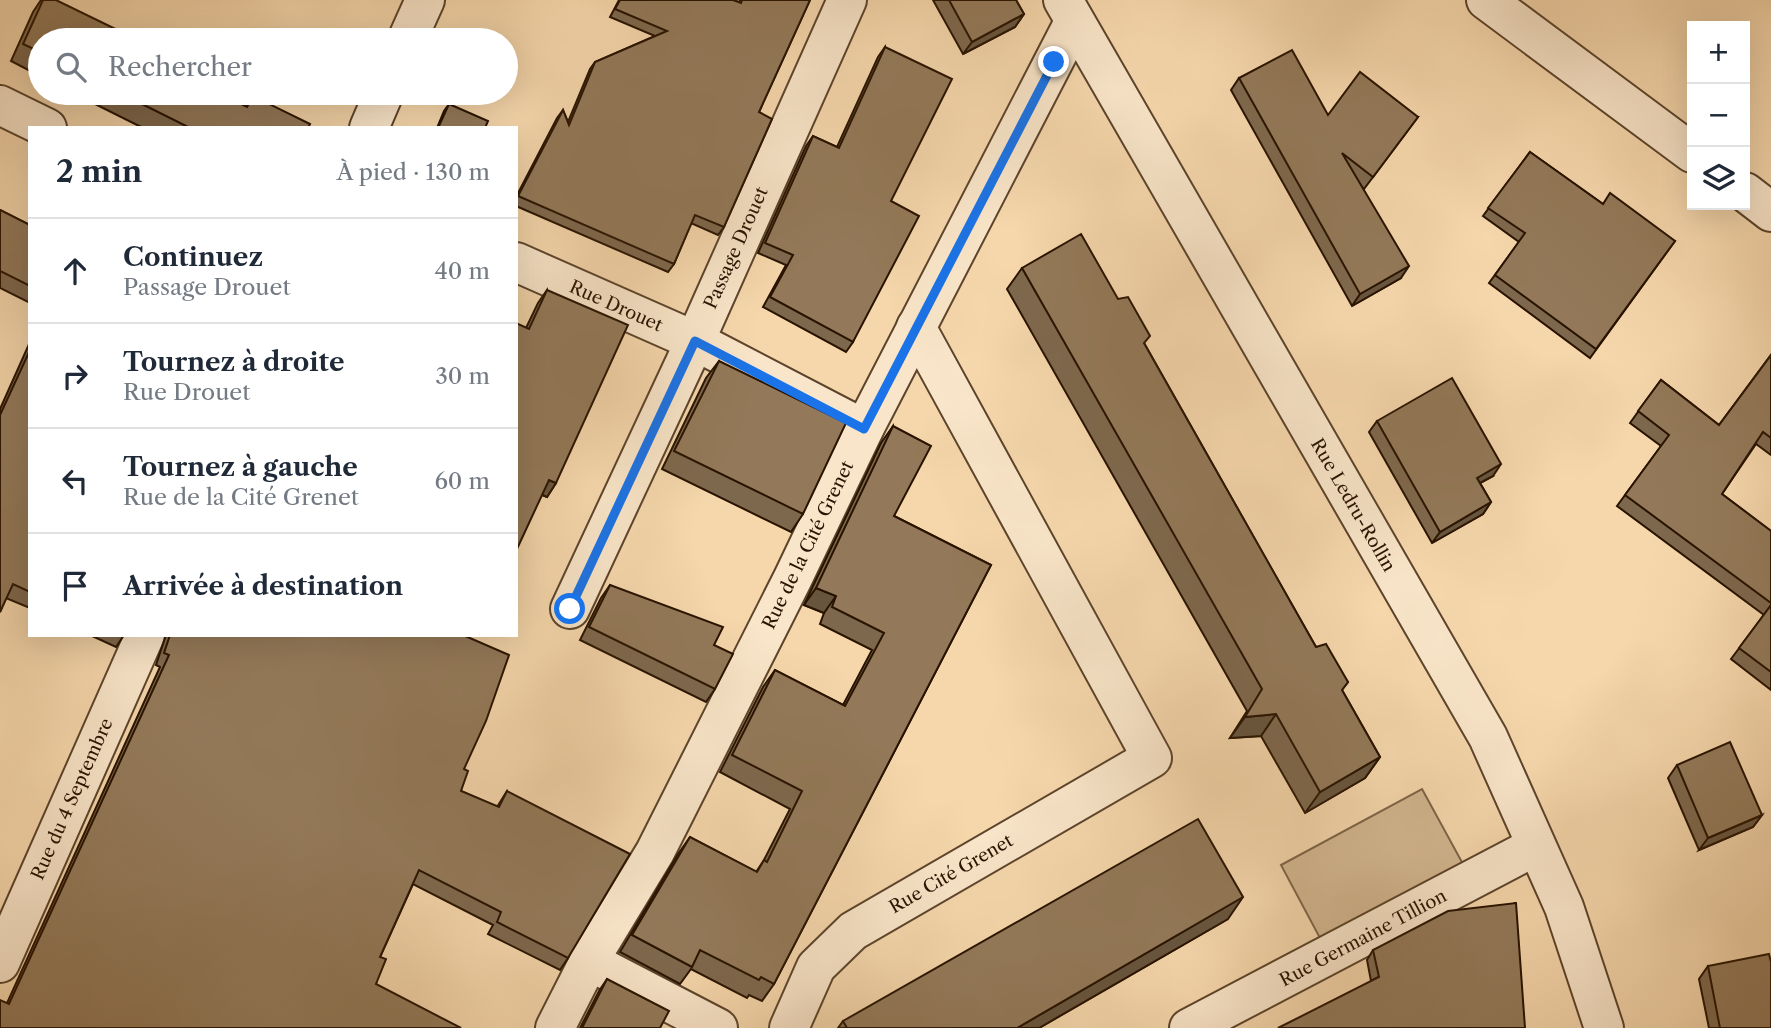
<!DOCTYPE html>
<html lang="fr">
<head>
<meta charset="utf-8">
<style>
  body { margin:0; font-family:"Libre Caslon Text",serif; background:#f2f2f3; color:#1f2937 }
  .controls { position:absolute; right:21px; top:21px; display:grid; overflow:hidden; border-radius:0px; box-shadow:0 7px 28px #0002 }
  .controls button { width:63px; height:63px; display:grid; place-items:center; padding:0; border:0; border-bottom:2px solid #e0e1e3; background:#fff; color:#1f2937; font:35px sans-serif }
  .stop { position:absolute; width:21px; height:21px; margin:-16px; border:5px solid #1a73e8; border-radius:50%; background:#fff }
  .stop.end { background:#1a73e8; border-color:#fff; box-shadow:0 2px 7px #0008 }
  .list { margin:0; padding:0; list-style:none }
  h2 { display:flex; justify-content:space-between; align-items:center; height:91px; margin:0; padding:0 28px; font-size:30px }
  h2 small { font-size:23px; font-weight:400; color:#747a83 }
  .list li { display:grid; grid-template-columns:46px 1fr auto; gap:21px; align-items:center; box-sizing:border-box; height:105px; padding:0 28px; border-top:2px solid #e0e1e3 }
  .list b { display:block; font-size:26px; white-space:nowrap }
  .list p { margin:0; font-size:23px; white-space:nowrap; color:#747a83 }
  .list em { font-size:23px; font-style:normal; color:#747a83 }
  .icon { flex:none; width:38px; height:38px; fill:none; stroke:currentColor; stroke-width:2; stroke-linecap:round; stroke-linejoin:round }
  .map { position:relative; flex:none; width:1771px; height:1028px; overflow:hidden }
  .search { position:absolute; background:#fff; box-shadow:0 7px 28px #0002; left:28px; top:28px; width:490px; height:77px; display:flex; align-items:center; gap:18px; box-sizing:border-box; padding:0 24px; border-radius:38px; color:#747a83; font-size:26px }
  .panel { position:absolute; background:#fff; box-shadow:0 7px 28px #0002; left:28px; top:126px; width:490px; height:511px; border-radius:0px }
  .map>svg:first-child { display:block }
</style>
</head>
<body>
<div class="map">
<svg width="1771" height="1028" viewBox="0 0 1771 1028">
  <rect width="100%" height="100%" fill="#f6d7ac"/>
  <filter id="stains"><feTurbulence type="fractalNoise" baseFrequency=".00286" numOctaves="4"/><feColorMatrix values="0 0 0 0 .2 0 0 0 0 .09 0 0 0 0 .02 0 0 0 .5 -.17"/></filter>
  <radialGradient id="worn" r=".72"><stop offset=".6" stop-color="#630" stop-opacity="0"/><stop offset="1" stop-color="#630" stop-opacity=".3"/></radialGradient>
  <!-- green -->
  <polygon fill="#d3b68f" stroke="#7e6448" stroke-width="2" points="1422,789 1463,864 1321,940 1281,865"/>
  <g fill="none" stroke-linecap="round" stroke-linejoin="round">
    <!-- minor casing -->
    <g stroke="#5c442b" stroke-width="42">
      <g id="minor">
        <polyline points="1063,0 1488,737 1564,907 1604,1028"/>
        <polyline points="1486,0 1692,153"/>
        <polyline points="407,40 425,0"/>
        <polyline points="0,105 47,128"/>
        <polyline points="369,128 384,93"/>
        <polyline points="1745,192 1771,212"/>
        <polyline points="516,262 695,341 864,429"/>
        <polyline points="570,609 695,341 847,0"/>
        <polyline points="589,961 718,1028"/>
        <polyline points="0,963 145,635"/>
        <polyline points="555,1028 589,961 655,852 793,578 864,429 1074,22"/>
        <polyline points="789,1028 816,967 853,931 1152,758 916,327"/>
        <polyline points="1189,1028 1536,846"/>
      </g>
    </g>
    <!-- minor -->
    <use href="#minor" stroke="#f9e5c9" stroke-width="38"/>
  </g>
  <!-- wall -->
  <g fill="#7e684d" stroke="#281300" stroke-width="2">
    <polygon points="41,0 56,0 40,40 40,76 11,61 33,12"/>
    <polygon points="619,0 733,0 739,2 740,0 810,0 759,112 724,227 718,235 691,223 674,264 668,272 516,206 516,197 557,118 563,110 568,122 590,69 595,62 655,36 610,17"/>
    <polygon points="933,0 1016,0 1024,14 1015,27 963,54"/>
    <polygon points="885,47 891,201 853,342 846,352 763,307 786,265 758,253 806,146 813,136 837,147 878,57"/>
    <polygon points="1239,78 1328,115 1418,117 1364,189 1362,187 1401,278 1352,306 1231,90"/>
    <polygon points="73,93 219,93 246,106 253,96 308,128 143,128"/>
    <polygon points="449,104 485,128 437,128 444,111"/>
    <polygon points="1530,152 1603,204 1675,241 1590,358 1489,283 1519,242 1483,216"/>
    <polygon points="0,210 30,225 30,303 0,288"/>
    <polygon points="1022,268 1144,343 1316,647 1348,682 1342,690 1380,757 1365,778 1305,813 1261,736 1230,738 1247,711 1007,289"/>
    <polygon points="547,290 556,483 547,497 542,495 526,328 538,303"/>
    <polygon points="30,342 30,608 6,598 0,612 0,409"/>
    <polygon points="1771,355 1771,455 1756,444 1722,494 1771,531 1771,690 1731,659 1764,615 1617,506 1661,446 1630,423 1661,380 1719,425"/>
    <polygon points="719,361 803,514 791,532 662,469 706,378"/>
    <polygon points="1377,421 1493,476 1480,483 1491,502 1483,514 1432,543 1369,432"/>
    <polygon points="893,426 894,516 991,565 774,984 762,1001 749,995 747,998 691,969 680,984 620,952 678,854 690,837 756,872 764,860 790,809 720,772 763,687 775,670 843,705 872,650 820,624 824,613 804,605 881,443"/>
    <polygon points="610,585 714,645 715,689 706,702 580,640 601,598"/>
    <polygon points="90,635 124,635 116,647"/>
    <polygon points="166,635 463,635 464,769 461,791 497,807 507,791 568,958 560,970 488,934 493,925 413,884 380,957 376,984 0,1028 7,1003 160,667 156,665"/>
    <polygon points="1677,765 1762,815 1753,827 1699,850 1668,778"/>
    <polygon points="1516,903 1371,981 1367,960 1373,950"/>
    <polygon points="1228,919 1039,1028 838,1028 843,1021"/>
    <polygon points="1708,966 1771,1028 1709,1028 1699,979"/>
    <polygon points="607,979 660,1028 580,1028 599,991"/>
  </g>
  <!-- shaded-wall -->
  <g fill="#67553e" stroke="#281300" stroke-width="2">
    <polygon points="1024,14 1015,27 963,54 972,42"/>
    <polygon points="1409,266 1401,278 1352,306 1360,294"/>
    <polygon points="1501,464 1493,476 1469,489 1477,478"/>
    <polygon points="549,480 556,483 547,497 540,494"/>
    <polygon points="1491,502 1483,514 1432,543 1440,532"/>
    <polygon points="816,588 836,596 824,613 804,605"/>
    <polygon points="1276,714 1261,736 1230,738 1245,717"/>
    <polygon points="1380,757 1365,778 1305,813 1320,792"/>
    <polygon points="1762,815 1753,827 1699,850 1708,838"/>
    <polygon points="1243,897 1228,919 1039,1028 1017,1028"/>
  </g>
  <!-- building -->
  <g fill="#937959" stroke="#281300" stroke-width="2">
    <polygon points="43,0 56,0 138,40 40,40 40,52 23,44"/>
    <polygon points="620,0 733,0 741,3 742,0 810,0 759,112 772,119 724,227 695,215 674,264 518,196 563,110 569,125 595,62 667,31 615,9"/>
    <polygon points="949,0 1016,0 1024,14 972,42"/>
    <polygon points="885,47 952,79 891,201 919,216 853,342 770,297 793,255 765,243 813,136 839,148"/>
    <polygon points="1292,50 1328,115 1360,72 1418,117 1373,177 1342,153 1409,266 1360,294 1239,78"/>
    <polygon points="120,93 219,93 247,107 253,96 310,124 308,128 190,128"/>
    <polygon points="449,104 488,121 485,128 438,128"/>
    <polygon points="1530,152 1603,204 1610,193 1675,241 1596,349 1495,275 1525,233 1488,208"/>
    <polygon points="0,210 30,225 30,286 0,271"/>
    <polygon points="1081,234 1118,299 1128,297 1150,336 1144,343 1316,647 1326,644 1348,682 1342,690 1380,757 1320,792 1276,714 1245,717 1262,689 1022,268"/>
    <polygon points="547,290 628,325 556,483 549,480 516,551 516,323 529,329"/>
    <polygon points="30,350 30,592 13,584 0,612 0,415"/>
    <polygon points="1771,355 1771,438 1763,432 1722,494 1771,531 1771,603 1625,495 1669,435 1638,411 1661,380 1719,425"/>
    <polygon points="719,361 846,423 803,514 674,451"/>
    <polygon points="1452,378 1501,464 1477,478 1491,502 1440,532 1377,421"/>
    <polygon points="893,426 931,446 894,516 991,565 774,984 761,977 759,980 700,950 692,967 632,935 690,837 757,872 764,860 767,862 802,791 732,755 775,670 845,706 884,633 832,607 836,596 816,588"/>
    <polygon points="610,585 723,627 714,645 733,654 715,689 589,627"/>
    <polygon points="1771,605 1771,672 1739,648"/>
    <polygon points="170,635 463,635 509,655 486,721 464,769 468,771 461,791 499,807 507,791 630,854 568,958 497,922 501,912 419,870 380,957 386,959 376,984 461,1028 0,1028 0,1000 9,1004 169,655 164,653"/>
    <polygon points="1730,742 1762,815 1708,838 1677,765"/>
    <polygon points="1198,819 1243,897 1017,1028 847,1028 843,1021"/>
    <polygon points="1516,903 1525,1028 1278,1028 1379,977 1373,950 1448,911"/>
    <polygon points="1769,954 1771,962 1771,1028 1720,1028 1708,966"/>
    <polygon points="607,979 669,1011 660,1028 582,1028"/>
  </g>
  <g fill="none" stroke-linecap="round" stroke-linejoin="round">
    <!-- route -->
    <polyline stroke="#1a73e8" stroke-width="9" points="570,609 695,341 864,429 1054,62"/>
  </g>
  <g text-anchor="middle" stroke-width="6" stroke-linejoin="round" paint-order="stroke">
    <!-- street labels -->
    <g font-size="18" fill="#281300" stroke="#f9e5c9">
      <text transform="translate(736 248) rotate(-66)" y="6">Passage Drouet</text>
      <text transform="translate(616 306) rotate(24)" y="6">Rue Drouet</text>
      <text transform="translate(1353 505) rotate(60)" y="6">Rue Ledru-Rollin</text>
      <text transform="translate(808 545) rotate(-64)" y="6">Rue de la Cité Grenet</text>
      <text transform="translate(72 799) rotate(-66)" y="6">Rue du 4 Septembre</text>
      <text transform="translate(951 874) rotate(-30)" y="6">Rue Cité Grenet</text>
      <text transform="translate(1363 938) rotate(-28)" y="6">Rue Germaine Tillion</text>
    </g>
  </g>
  <rect width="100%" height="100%" filter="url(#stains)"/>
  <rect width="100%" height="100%" fill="url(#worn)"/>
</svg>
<div class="controls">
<button>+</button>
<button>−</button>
<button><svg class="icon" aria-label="layers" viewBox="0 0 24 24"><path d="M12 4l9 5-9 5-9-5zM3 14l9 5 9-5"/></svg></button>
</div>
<div class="stop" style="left:570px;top:609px"></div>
<div class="stop end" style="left:1054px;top:62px"></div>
<div class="search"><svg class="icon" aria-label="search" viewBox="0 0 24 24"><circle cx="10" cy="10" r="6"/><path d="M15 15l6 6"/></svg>Rechercher</div>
<section class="panel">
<h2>2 min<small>À pied · 130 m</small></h2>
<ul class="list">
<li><svg class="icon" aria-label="ahead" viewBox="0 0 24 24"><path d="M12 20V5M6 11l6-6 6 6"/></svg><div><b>Continuez</b><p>Passage Drouet</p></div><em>40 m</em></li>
<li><svg class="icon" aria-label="right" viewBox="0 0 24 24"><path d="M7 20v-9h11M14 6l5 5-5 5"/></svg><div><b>Tournez à droite</b><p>Rue Drouet</p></div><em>30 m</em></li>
<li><svg class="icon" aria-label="left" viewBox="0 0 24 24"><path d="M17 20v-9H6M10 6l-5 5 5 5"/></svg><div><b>Tournez à gauche</b><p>Rue de la Cité Grenet</p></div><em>60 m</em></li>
<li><svg class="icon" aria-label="arrive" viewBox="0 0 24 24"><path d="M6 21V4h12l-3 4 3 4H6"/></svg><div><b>Arrivée à destination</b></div></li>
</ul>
</section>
</div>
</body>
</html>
